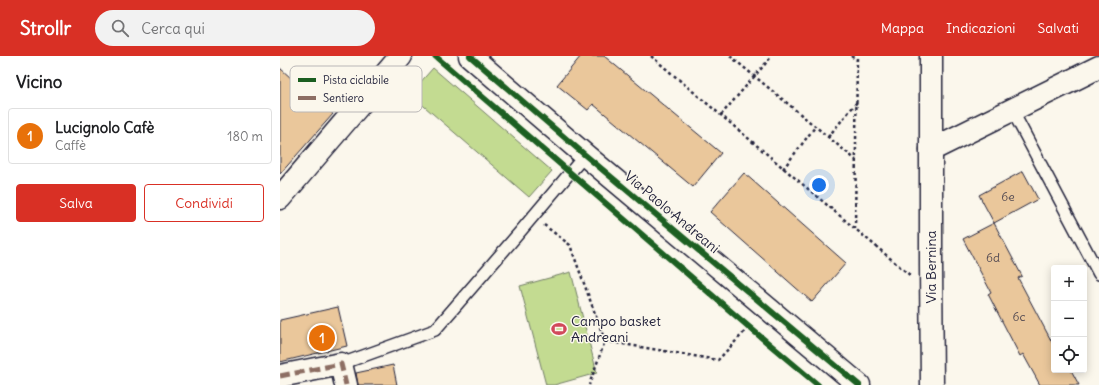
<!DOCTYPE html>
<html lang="it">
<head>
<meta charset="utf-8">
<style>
  body { margin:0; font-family:Delius,sans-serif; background:#f2f2f2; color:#202124 }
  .controls { position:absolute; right:12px; bottom:12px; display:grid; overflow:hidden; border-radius:4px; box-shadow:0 2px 10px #0003 }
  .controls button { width:36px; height:36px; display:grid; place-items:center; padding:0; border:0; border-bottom:1px solid #e0e0e0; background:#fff; color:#202124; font:20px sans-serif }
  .you { position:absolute; left:539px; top:129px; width:14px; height:14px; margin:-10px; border:3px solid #fff; border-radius:50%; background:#1a73e8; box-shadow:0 0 0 6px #1a73e833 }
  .badge { display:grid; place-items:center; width:26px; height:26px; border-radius:50%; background:#d93025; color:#fff; font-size:13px; font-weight:700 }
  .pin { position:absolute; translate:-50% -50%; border:2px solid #fff; box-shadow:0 1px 4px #0006 }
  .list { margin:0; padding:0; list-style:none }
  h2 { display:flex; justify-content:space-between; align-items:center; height:52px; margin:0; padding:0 16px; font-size:17px }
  h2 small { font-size:13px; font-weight:400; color:#757577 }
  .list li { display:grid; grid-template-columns:26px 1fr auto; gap:12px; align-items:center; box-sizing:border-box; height:56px; margin:0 8px 8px; padding:0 8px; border:1px solid #e0e0e0; border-radius:4px }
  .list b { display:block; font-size:15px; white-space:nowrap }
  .list p { margin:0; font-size:13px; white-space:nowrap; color:#757577 }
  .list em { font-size:13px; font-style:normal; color:#757577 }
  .actions { display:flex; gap:8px; padding:12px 16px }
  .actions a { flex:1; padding:9px 0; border:1px solid #d93025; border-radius:4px; text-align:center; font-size:14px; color:#d93025 }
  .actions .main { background:#d93025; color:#fff }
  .icon { flex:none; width:22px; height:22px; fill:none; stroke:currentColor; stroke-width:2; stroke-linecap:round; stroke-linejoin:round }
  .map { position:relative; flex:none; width:819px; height:329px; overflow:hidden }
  header { display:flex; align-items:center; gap:24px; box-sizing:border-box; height:56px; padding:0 20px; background:#d93025; color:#fff }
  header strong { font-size:19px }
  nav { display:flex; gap:22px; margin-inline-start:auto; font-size:14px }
  .search { width:280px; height:36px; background:#f2f2f2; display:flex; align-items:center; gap:10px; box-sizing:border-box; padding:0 14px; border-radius:22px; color:#757577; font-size:15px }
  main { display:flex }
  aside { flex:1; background:#fff }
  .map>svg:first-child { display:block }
</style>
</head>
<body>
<header>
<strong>Strollr</strong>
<div class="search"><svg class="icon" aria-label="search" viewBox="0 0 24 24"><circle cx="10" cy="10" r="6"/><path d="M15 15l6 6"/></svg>Cerca qui</div>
<nav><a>Mappa</a><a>Indicazioni</a><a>Salvati</a></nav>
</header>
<main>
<aside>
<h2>Vicino<small></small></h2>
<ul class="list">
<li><span class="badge" style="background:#e8710a">1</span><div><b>Lucignolo Cafè</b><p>Caffè</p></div><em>180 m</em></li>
</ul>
<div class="actions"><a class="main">Salva</a><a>Condividi</a></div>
</aside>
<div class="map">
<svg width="819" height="329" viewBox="0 0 819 329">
  <rect width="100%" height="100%" fill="#fbf7ec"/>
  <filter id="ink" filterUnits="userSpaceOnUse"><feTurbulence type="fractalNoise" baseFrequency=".025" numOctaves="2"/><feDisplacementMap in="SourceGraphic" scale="8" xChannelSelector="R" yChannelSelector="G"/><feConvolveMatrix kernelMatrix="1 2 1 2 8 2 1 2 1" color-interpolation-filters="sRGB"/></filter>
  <g filter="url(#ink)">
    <!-- green -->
    <g fill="#c3db91" stroke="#727e66">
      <polygon points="153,12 272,115 249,141 130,38"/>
      <polygon points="291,216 317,317 274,329 266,329 240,230"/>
    </g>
    <!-- building -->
    <g fill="#eac79b" stroke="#22223b">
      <polygon points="301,0 324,0 441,97 413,131 313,48 308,54 277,29"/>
      <polygon points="0,12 12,23 13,23 53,58 0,118"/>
      <polygon points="743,115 758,143 714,167 699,139"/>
      <polygon points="464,117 566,207 532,246 430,156"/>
      <polygon points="714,167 742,220 738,222 774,290 774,314 791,314 799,329 760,329 743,298 740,300 708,238 711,236 683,183"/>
      <polygon points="58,251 67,290 0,306 0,264"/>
      <polygon points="113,309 117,329 78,329 76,317"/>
    </g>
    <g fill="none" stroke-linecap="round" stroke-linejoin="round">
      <!-- lane casing -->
      <g stroke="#22223b" stroke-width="14">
        <g id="lane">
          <polyline points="732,54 819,218"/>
          <polyline points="61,308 155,274 239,177 305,99"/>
        </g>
      </g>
      <!-- street casing -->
      <g stroke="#22223b" stroke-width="25">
        <g id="street">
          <polyline points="190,0 305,99 579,329"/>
          <polyline points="651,0 651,210 652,329"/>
          <polyline points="651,94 819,11"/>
          <polyline points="0,142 121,0"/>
          <polyline points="0,320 61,308 66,329"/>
        </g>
      </g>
      <!-- path -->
      <g stroke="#22223b" stroke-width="2.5" stroke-dasharray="3 3" stroke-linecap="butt">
        <polyline points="371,0 631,220"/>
        <polyline points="450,0 576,104"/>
        <polyline points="571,0 577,4"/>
        <polyline points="441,59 492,0"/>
        <polyline points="548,81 577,46"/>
        <polyline points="503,113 535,71"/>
        <polyline points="264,169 290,189 325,285 309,329"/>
        <polyline points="575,173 577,0"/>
        <polyline points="325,285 438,304 469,271"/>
      </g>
      <!-- lane -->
      <use href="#lane" stroke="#fbf7ec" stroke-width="11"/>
      <!-- street -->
      <use href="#street" stroke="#fbf7ec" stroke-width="22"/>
      <!-- quiet -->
      <polyline stroke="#8d6e63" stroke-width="5" stroke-dasharray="10 5" stroke-linecap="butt" points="0,320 61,308 66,329"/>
      <!-- cycleway casing -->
      <g stroke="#fbf7ec" stroke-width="8">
        <g id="cycleway">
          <polyline points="155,0 469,271 538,329"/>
          <polyline points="190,0 305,99 579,329"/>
        </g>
      </g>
      <!-- cycleway -->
      <use href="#cycleway" stroke="#1b5e20" stroke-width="6"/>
    </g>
  </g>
  <!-- icons -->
  <defs>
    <g id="stadium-bare" transform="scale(1.2)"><path d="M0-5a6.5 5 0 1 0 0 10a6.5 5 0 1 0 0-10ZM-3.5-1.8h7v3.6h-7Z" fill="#d1495b" stroke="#fbf7ec" stroke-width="2.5" paint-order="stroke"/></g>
  </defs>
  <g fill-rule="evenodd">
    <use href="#stadium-bare" x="279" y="273"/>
  </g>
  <g text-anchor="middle" stroke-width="3" stroke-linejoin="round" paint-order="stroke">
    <!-- number labels -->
    <g font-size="12" fill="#544b53">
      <text x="728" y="145">6e</text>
      <text x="713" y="206">6d</text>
      <text x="739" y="265">6c</text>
    </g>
    <!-- street labels -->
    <g font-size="14" fill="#22223b" stroke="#fbf7ec">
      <text transform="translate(392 156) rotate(40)" y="5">Via Paolo Andreani</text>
      <text transform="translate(651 211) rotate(-90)" y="5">Via Bernina</text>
    </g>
    <!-- poi labels -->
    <g font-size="14" fill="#22223b" stroke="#fbf7ec" text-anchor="start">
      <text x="291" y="270">Campo basket<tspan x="291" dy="16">Andreani</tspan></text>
    </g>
  </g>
  <!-- legend -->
  <rect x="10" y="10" width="132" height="46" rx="6" fill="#fbf7ec" stroke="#bab7b7" stroke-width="1"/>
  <rect x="18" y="22" width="18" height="4" fill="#1b5e20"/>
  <rect x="18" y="40" width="18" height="4" fill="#8d6e63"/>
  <g font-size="11" fill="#22223b">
    <text x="43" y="28">Pista ciclabile</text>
    <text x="43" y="46">Sentiero</text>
  </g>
</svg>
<div class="controls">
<button>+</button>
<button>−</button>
<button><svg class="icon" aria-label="locate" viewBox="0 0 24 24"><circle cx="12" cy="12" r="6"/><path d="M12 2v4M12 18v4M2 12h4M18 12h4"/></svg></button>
</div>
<div class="you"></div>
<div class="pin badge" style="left:42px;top:282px;background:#e8710a">1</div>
</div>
</main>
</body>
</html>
